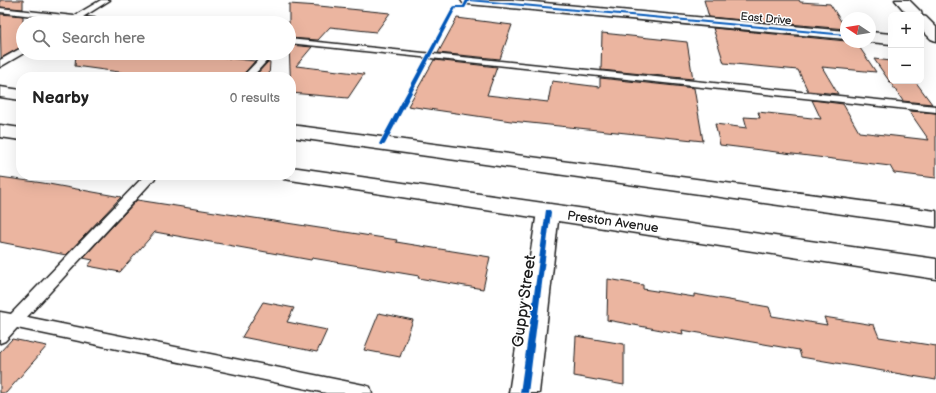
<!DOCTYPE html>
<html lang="en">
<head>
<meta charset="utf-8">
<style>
  body { margin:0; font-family:"Balsamiq Sans",sans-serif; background:#f6f6f6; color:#222 }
  .controls { position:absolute; right:12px; top:12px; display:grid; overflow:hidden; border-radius:8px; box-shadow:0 4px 16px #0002 }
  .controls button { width:36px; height:36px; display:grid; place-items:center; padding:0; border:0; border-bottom:1px solid #e0e0e0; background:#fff; color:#222; font:20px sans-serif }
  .compass { position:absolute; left:840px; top:12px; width:36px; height:36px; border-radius:50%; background:#fff; box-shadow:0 4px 16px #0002; rotate:282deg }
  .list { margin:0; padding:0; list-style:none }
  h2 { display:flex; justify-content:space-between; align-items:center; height:52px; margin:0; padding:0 16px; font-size:17px }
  h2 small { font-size:13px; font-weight:400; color:#767676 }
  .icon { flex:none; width:22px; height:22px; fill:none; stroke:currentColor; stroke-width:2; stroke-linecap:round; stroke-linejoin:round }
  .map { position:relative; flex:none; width:936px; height:393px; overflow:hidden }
  .search { position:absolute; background:#fff; box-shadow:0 4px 16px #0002; left:16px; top:16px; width:280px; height:44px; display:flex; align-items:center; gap:10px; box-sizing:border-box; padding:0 14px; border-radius:22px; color:#767676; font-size:15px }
  .panel { position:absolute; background:#fff; box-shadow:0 4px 16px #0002; left:16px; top:72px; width:280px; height:108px; border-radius:16px }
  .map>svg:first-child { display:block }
</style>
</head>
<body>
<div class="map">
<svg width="936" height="393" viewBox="0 0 936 393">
  <rect width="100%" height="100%" fill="#fff"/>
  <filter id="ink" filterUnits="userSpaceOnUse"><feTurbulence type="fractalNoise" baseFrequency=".025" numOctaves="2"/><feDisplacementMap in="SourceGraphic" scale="8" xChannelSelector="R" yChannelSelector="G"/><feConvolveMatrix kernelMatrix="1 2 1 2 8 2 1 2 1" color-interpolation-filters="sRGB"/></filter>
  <g filter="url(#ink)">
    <!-- building -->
    <g fill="#ebb5a0" stroke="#1c1c1c">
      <polygon points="0,0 23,0 23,9 0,7"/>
      <polygon points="704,0 799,0 800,2 830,4 846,29 709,17"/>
      <polygon points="289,4 319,6 390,13 376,32 330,27 318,40 289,38"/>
      <polygon points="0,14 23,16 23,46 1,58"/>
      <polygon points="457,18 512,25 500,59 438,53"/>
      <polygon points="713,28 856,42 876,72 822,67 838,94 808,91 798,70 724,63"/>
      <polygon points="602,33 687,42 693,79 601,70"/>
      <polygon points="289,45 312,47 296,66 364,74 348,98 291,93"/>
      <polygon points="76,53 181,53 255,61 241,77 187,75 186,77 156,77 75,66"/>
      <polygon points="874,59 891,61 891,81 915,81 932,104 903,101"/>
      <polygon points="434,60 497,67 487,95 548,102 552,81 600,87 600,78 694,88 703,141 511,121 408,106"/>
      <polygon points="268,62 270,62 269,77 254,77"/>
      <polygon points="812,100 843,104 859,132 929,140 909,111 936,113 936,178 894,173 890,166 720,145 715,124 747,128 744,117 760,118 758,112 821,119"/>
      <polygon points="0,177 43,183 121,197 66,255 0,242"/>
      <polygon points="137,200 397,240 396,242 490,257 483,289 418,278 419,276 312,258 311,260 155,232 120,272 88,266 93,260 83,258"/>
      <polygon points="608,279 643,285 643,289 694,297 694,294 769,307 772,316 827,325 824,317 874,325 879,337 936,346 936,380 801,357 799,350 682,330 683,334 607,320"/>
      <polygon points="263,302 294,308 287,322 327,330 317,352 242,337"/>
      <polygon points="379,313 413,320 400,357 364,350"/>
      <polygon points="576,336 624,344 624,385 574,376"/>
      <polygon points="12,339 47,346 6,393 0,393 0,352"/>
    </g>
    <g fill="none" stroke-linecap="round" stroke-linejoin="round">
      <!-- service casing -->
      <g stroke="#1c1c1c" stroke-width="3">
        <g id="service">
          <polygon points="101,0 110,0 83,17 117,21 121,23 74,21 0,12 0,8 74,16"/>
          <polygon points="289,39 936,106 936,112 289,43"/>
          <polygon points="23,47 24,53 0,67 0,60"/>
          <polygon points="265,53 274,53 252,77 242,77"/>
          <polygon points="145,175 158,175 27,317 364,385 370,387 372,393 326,393 17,328 5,341 0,343 0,312 11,314"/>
        </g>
      </g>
      <!-- minor casing -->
      <g stroke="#1c1c1c" stroke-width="3">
        <g id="minor">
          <polygon points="461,0 512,0 846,31 846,39 468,4 463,3"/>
          <polygon points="895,0 909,0 921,12 922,16 926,17 936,27 936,41 931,39 921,29 921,15 908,15"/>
          <polygon points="870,32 891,34 891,44 870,42"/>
          <polygon points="548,204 556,206 559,212 539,393 509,393 537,212 540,206"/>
        </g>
      </g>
      <!-- secondary casing -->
      <g stroke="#1c1c1c" stroke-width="3">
        <g id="secondary">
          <polygon points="0,87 21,90 21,100 0,97"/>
          <polygon points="0,125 21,128 21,140 0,137"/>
          <polygon points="291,125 936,211 936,227 291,137"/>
          <polygon points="291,167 936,259 936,279 284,179 281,175 291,175"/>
        </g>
      </g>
      <!-- service -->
      <use href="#service" fill="#fff" fill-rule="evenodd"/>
      <!-- minor -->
      <use href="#minor" fill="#fff" fill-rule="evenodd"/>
      <!-- secondary -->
      <use href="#secondary" fill="#fff" fill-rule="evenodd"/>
      <!-- cycleway casing -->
      <g stroke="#fff" stroke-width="2">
        <g id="cycleway">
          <polygon points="466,0 480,0 846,34 846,36 469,1 465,8 456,8 385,144 384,145 380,145 379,144 453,7 455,6 463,6"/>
          <polygon points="546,210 550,210 551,212 528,393 520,393"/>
        </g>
      </g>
      <!-- cycleway -->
      <use href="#cycleway" fill="#0057b8" fill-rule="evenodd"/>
    </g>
  </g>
  <g text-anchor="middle" stroke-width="3" stroke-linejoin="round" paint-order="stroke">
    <!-- far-street labels -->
    <g font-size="11" fill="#1c1c1c" stroke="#fff">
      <text transform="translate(766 18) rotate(5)" y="4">East Drive</text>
    </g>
    <!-- street labels -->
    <g font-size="13" fill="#1c1c1c" stroke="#fff">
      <text transform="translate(613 221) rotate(8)" y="5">Preston Avenue</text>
    </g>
    <!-- near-street labels -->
    <g font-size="16" fill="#1c1c1c" stroke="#fff">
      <text transform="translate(523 301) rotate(-82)" y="6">Guppy Street</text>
    </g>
  </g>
</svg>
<div class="controls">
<button>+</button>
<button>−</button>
</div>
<svg class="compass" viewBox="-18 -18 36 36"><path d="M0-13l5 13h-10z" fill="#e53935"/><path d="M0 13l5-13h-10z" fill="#767676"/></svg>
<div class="search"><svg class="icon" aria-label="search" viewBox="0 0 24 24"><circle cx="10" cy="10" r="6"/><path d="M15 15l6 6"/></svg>Search here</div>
<section class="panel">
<h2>Nearby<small>0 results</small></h2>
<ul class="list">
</ul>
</section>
</div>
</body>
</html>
